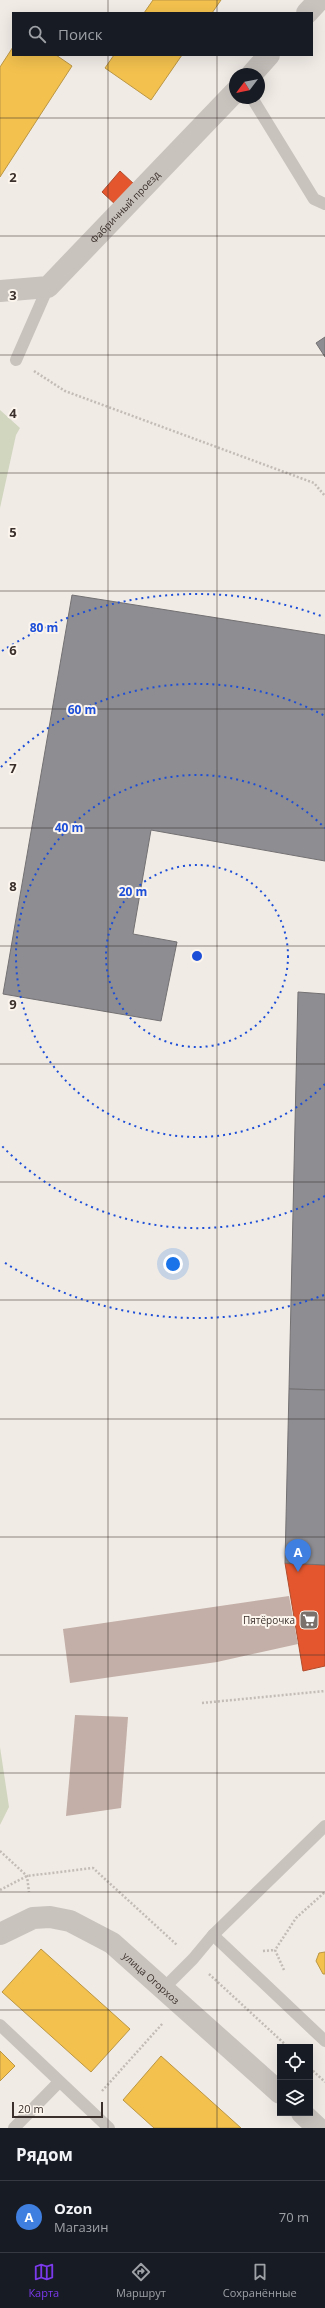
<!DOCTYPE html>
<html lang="ru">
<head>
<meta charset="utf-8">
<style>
  body { margin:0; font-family:"Open Sans",sans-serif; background:#20242c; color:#f1f3f6 }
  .controls { position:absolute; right:12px; bottom:12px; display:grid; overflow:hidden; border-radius:0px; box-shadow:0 4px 16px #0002 }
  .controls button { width:36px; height:36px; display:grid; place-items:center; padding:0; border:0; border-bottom:1px solid #363941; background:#171b24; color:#f1f3f6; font:20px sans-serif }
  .compass { position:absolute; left:229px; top:68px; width:36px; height:36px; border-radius:50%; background:#171b24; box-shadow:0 4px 16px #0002; rotate:238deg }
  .scale { position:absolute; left:12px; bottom:10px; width:91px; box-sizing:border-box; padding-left:4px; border:2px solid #3b302b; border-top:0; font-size:11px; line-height:14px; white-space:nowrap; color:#3b302b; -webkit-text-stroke:3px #fbf5ee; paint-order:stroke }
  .you { position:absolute; left:173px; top:1264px; width:14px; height:14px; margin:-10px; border:3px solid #fff; border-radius:50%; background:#1a73e8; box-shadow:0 0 0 6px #1a73e833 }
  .badge { display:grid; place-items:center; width:26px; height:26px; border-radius:50%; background:#7c3aed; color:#fff; font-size:13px; font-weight:700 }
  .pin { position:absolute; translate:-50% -33px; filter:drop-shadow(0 1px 2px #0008) }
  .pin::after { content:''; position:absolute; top:21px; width:14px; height:12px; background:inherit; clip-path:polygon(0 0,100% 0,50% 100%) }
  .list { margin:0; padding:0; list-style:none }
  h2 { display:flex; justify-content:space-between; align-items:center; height:52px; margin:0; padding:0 16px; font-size:17px }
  h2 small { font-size:13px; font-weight:400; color:#9ea1a6 }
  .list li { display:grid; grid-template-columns:26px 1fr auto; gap:12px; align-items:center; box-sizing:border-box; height:72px; padding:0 16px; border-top:1px solid #363941 }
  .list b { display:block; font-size:15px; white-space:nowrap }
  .list p { margin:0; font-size:13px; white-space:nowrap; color:#9ea1a6 }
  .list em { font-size:13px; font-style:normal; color:#9ea1a6 }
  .icon { flex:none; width:22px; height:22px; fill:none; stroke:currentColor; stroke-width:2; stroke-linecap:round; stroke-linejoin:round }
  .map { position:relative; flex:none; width:325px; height:2128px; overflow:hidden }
  .search { position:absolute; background:#171b24; box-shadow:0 4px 16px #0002; left:12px; right:12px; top:12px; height:44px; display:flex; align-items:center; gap:10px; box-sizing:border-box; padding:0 14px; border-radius:0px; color:#9ea1a6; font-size:15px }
  .sheet { height:124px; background:#171b24 }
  nav { display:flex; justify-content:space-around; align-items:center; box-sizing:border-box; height:56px; border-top:1px solid #363941; background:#171b24; font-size:11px; color:#9ea1a6 }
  nav a { display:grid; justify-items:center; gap:2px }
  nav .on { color:#7c3aed }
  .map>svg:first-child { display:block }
</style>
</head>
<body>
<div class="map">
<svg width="325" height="2128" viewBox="0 0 325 2128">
  <rect width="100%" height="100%" fill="#f0ebe5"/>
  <!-- green -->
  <g fill="#d1d6bf">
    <polygon points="0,410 20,428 16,435 0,508"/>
    <polygon points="0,1747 9,1807 0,1825"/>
  </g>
  <!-- homes -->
  <g fill="#f2c14e" stroke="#bb9644">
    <polygon points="153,0 221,0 212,13 144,13"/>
    <polygon points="13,47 13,55 56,55 72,66 0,177 0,67"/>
    <polygon points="114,55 182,55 151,100 105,68"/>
    <polygon points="41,1949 130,2029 91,2072 2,1992"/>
    <polygon points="325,1952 325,1974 323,1974 316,1961 319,1953"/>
    <polygon points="0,2051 15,2066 0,2081"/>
    <polygon points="161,2056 241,2128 154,2128 123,2100"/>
  </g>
  <!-- shops -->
  <g fill="#e4572e" stroke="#b14b2d">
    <polygon points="120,171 135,185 117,206 102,192"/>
    <polygon points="285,1563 325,1565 325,1666 303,1671"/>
  </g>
  <!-- industry -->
  <g fill="#8d8d92" stroke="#747173">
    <polygon points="325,337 325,357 316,343"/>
    <polygon points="72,595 325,635 325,861 151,830 133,934 177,942 161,1021 3,994"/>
    <polygon points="298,992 325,994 325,1390 289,1389"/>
    <polygon points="289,1389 325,1390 325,1565 285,1563"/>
  </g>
  <!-- building -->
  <g fill="#c3afa7">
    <polygon points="289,1596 298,1644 217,1662 70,1683 63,1629"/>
    <polygon points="75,1715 128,1717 121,1808 66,1816"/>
  </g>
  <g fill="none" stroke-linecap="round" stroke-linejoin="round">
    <!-- path -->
    <g stroke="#c2bbb6" stroke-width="2.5" stroke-dasharray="2 2" stroke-linecap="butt">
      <polyline points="34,371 65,391 314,483 325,496"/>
      <polyline points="202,1703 325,1691"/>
      <polyline points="0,1851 27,1876 29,1892"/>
      <polyline points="0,1890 27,1876 93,1868 177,1945"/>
      <polyline points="263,1951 275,1950"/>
      <polyline points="284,1970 275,1950 296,1918 325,1892"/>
      <polyline points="209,1974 288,2047"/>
      <polyline points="310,2068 325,2082"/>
      <polyline points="102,2091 163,2023"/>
    </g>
    <!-- service -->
    <g stroke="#c9c3be" stroke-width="12">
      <polyline points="252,98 314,199 325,204"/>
      <polyline points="16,360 48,287"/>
      <polyline points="213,1935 325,2041"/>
      <polyline points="164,1988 193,1959 213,1935 325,1826"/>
      <polyline points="0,2025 109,2128"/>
      <polyline points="14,2128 59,2082"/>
    </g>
    <!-- minor -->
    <g stroke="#c9c3be" stroke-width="22">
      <polyline points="307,13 319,0"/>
      <polyline points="252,74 269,55"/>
      <path id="s1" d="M 0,291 L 48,287 L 235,92"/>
    </g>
    <!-- tertiary -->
    <g stroke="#c9c3be" stroke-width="22">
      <path id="s2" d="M 0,1934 L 33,1918 L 50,1917 L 70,1921 L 112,1943 L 280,2093"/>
      <polyline points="302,2113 318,2128"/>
    </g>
  </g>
  <!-- grid -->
  <path fill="none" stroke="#3b302b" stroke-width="1" stroke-opacity="0.55" d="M 108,0 L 108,13M 217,0 L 217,13M 108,55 L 108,2128M 217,55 L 217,2128M 0,118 L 325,118M 0,236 L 325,236M 0,355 L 325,355M 0,473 L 325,473M 0,591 L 325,591M 0,709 L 325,709M 0,828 L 325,828M 0,946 L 325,946M 0,1064 L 325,1064M 0,1182 L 325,1182M 0,1300 L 325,1300M 0,1419 L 325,1419M 0,1537 L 325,1537M 0,1655 L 325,1655M 0,1773 L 325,1773M 0,1892 L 325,1892M 0,2010 L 325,2010"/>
  <!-- distance rings -->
  <g fill="none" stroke="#1d4ed8" stroke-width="2" stroke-dasharray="2 4">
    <circle cx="197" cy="956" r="91"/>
    <path d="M325 1084A181 181 0 1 1 325 828"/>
    <path d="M325 1196A272 272 0 0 1 1 1145M1 767A272 272 0 0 1 325 716"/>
    <path d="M324 1295A362 362 0 0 1 2 1261M2 651A362 362 0 0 1 324 617"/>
  </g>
  <!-- icons -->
  <defs>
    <g id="supermarket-square" transform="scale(1)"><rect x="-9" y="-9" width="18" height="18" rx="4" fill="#7a716c" stroke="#fbf5ee"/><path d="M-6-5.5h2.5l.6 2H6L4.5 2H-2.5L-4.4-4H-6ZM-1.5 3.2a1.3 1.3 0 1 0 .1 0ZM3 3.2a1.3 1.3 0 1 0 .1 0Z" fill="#fff"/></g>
  </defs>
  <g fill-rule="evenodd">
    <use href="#supermarket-square" x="309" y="1620"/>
  </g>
  <g text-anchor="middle" stroke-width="4" stroke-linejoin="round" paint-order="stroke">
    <!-- street labels -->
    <g font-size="10" fill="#3b302b" stroke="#fbf5ee">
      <text dy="4" stroke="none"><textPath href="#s1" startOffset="159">Фабричный проезд</textPath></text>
      <text dy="4" stroke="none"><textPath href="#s2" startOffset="174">улица Огорхоз</textPath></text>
    </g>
    <!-- poi labels -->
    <g font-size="10" fill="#3b302b" stroke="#fbf5ee" text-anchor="end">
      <text x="295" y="1624">Пятёрочка</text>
    </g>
  </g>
  <g font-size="13" text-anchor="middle" font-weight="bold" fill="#3b302b" stroke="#fbf5ee" stroke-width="4" stroke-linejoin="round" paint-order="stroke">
    <text x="13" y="182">2</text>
    <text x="13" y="300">3</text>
    <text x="13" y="418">4</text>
    <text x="13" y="537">5</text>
    <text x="13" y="655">6</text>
    <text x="13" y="773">7</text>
    <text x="13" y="891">8</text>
    <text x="13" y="1009">9</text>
  </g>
  <circle cx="197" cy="956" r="6" fill="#1d4ed8" stroke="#fbf5ee" stroke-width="2"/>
  <g font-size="12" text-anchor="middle" font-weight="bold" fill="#1d4ed8" stroke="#fbf5ee" stroke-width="4" stroke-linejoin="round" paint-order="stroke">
    <text x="44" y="632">80 m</text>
    <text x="82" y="714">60 m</text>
    <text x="69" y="832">40 m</text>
    <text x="133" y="896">20 m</text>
  </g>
</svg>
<div class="controls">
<button><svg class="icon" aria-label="locate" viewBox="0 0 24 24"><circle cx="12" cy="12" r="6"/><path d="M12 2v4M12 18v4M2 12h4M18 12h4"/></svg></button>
<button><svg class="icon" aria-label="layers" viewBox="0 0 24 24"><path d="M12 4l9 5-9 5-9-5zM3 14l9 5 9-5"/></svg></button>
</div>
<svg class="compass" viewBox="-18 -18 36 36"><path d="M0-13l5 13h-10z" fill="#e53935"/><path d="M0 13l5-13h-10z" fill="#9ea1a6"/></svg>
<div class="scale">20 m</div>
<div class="you"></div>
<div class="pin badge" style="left:298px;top:1572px;background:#3f7fe0">A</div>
<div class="search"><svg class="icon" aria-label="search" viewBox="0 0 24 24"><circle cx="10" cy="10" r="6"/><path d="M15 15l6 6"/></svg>Поиск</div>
</div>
<section class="sheet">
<h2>Рядом<small></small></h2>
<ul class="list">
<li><span class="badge" style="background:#3f7fe0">A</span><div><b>Ozon</b><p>Магазин</p></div><em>70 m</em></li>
</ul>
</section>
<nav>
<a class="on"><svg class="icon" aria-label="map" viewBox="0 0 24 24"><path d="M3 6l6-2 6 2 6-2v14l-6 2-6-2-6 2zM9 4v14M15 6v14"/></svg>Карта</a>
<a><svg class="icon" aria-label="directions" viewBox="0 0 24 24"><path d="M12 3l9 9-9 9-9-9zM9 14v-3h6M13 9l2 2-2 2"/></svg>Маршрут</a>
<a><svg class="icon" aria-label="saved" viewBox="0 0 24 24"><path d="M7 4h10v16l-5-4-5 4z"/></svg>Сохранённые</a>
</nav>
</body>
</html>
